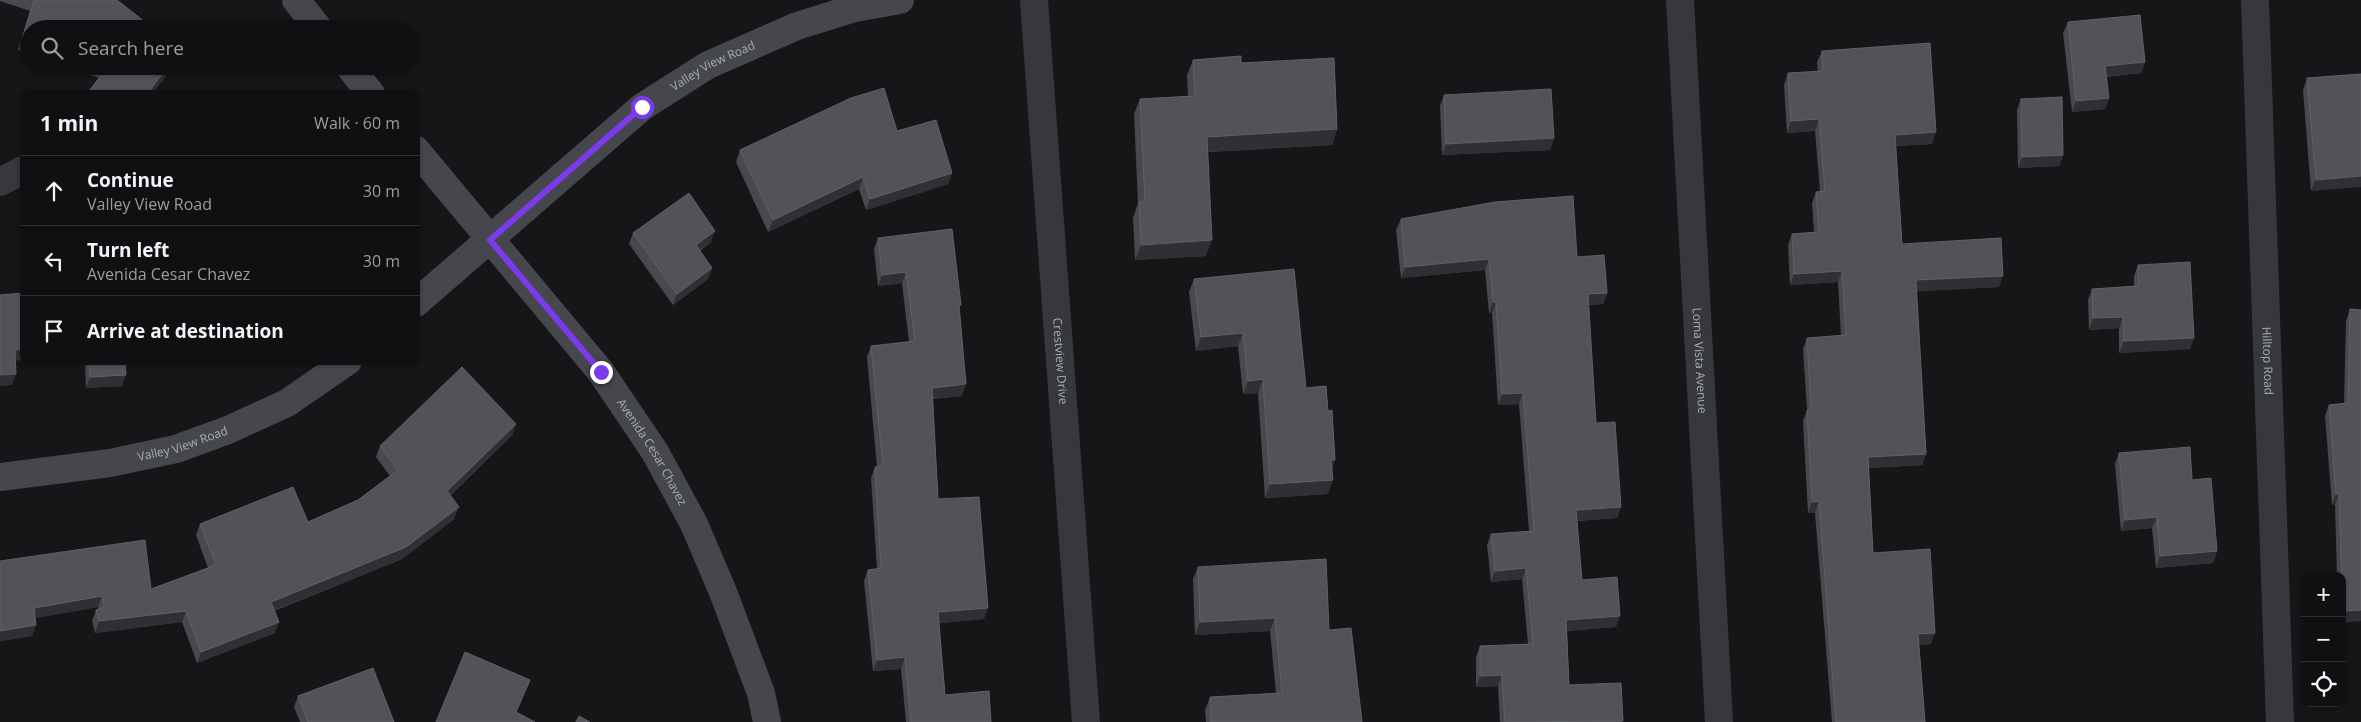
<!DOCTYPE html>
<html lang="en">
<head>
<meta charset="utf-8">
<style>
  body { margin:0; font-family:"Open Sans",sans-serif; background:#19191b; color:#f1f3f6 }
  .controls { position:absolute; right:15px; bottom:15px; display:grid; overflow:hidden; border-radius:10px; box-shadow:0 1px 4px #0004 }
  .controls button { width:45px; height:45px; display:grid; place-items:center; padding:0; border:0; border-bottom:1px solid #303032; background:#101012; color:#f1f3f6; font:25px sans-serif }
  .stop { position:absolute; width:15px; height:15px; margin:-11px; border:4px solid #7c3aed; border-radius:50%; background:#fff }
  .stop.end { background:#7c3aed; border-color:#fff; box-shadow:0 1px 5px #0008 }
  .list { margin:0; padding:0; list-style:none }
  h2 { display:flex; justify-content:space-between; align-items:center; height:65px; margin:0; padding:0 20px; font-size:21px }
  h2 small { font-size:16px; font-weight:400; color:#9c9d9f }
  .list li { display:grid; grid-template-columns:32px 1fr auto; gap:15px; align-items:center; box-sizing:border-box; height:70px; padding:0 20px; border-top:1px solid #303032 }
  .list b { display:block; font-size:19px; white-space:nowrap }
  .list p { margin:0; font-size:16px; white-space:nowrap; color:#9c9d9f }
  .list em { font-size:16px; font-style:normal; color:#9c9d9f }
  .icon { flex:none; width:28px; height:28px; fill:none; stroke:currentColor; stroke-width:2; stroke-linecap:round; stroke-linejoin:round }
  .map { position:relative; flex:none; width:2361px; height:722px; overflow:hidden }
  .search { position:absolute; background:#101012; box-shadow:0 1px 4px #0004; left:20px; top:20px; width:400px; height:55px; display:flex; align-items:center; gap:12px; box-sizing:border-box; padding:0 18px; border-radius:28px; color:#9c9d9f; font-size:19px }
  .panel { position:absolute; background:#101012; box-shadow:0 1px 4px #0004; left:20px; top:90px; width:400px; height:275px; border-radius:10px }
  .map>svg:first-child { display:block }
</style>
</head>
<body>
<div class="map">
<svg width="2361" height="722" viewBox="0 0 2361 722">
  <rect width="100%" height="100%" fill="#161618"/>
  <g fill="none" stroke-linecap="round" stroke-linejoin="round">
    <!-- street -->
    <g stroke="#37383d" stroke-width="28">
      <path id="s1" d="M 1034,0 L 1086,722"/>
      <path id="s2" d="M 1680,0 L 1719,722"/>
      <path id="s3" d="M 2255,0 L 2280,722"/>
      <polyline points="0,182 23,170"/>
    </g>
    <!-- secondary -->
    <g stroke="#45474d" stroke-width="28">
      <polyline points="296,0 319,29"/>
      <polyline points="349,66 371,94"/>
      <path id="s4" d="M 416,150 L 601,372 L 655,452 L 694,524 L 723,592 L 761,693 L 767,722"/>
      <path id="s5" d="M 416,303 L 642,107 L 708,65 L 797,26 L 855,8 L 900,0"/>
      <path id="s6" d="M 0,477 L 110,463 L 176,449 L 228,430 L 287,403 L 348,361"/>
    </g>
  </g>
  <!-- wall -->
  <g fill="#47494d">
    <polygon points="0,0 117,0 29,29 29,54 18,50 30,11 0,1"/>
    <polygon points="2068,22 2145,62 2141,73 2106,77 2109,98 2105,109 2072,112 2063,33"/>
    <polygon points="1822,51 1932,144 1896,146 1902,244 1999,287 1916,291 1926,454 1922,465 1869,468 1873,553 1931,644 1919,645 1925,722 1832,722 1815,513 1808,513 1803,421 1807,410 1803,349 1807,338 1841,336 1838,282 1790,285 1788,245 1792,234 1814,232 1812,203 1816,192 1820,191 1815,131 1787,133 1784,85 1788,73 1818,72 1817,62"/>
    <polygon points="1193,60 1241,63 1337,129 1332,145 1208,152 1206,256 1135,260 1133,218 1138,203 1134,114 1140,99 1188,96 1187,75"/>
    <polygon points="64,66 173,66 152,94 88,94 89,91 99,78"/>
    <polygon points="2361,74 2311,191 2303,90 2307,78"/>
    <polygon points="1444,95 1554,138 1550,150 1442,155 1440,106"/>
    <polygon points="2021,99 2063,155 2059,166 2018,168 2017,110"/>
    <polygon points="897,131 952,173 948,184 866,210 859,189 768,232 736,162 740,150"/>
    <polygon points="1401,219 1577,257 1607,293 1603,304 1588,305 1596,423 1621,507 1617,518 1577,521 1582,580 1616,627 1567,631 1569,685 1622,722 1500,722 1498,686 1476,687 1476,657 1480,646 1528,644 1522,579 1491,582 1487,545 1491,534 1529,531 1519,404 1498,405 1492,313 1489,313 1485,270 1401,278 1396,230"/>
    <polygon points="633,233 711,242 700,251 712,268 708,279 673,305 629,244"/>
    <polygon points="878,238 959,311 962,396 933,399 938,499 984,619 939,623 945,695 991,722 906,722 901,669 873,671 864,581 868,570 877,569 871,478 875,467 877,467 867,357 871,346 909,342 902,283 878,286 874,249"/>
    <polygon points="2138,265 2190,349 2119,353 2119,328 2089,330 2088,300 2092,289 2134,286 2134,276"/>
    <polygon points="1194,279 1306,388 1328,411 1335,460 1332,469 1328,494 1265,498 1258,393 1243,394 1238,346 1196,351 1189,292"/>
    <polygon points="2350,309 2361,310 2361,621 2342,622 2342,576 2337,576 2335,505 2332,505 2325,416 2329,405 2344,403 2346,321"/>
    <polygon points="85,361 125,361 122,386 86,388"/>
    <polygon points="516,424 512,435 450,496 454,519 402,559 274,611 275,633 197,663 182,622 95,633 92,621 96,610 98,609 98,607 35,618 32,636 0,641 0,561 151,589 208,568 196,535 200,524 308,522 358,500 390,476 376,457 380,446"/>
    <polygon points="2119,453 2192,480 2217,551 2213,563 2156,568 2152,528 2121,531 2115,464"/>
    <polygon points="1198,567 1329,630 1362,722 1206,722 1205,710 1210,697 1276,693 1270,631 1195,635 1193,579"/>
    <polygon points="298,696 394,722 300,722 294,707"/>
  </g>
  <!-- shaded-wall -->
  <g fill="#2f3033">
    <polygon points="2145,62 2141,73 2101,77 2105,66"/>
    <polygon points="168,66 173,66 152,94 147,94"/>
    <polygon points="2109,98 2105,109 2072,112 2076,101"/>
    <polygon points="1819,119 1815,131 1787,133 1791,121"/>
    <polygon points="1337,129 1332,145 1202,152 1207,137"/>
    <polygon points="1936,132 1932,144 1891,146 1895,135"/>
    <polygon points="1554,138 1550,150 1442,155 1446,144"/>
    <polygon points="2063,155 2059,166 2018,168 2022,157"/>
    <polygon points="952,173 948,184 866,210 870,199"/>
    <polygon points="2361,176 2361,187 2311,191 2316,180"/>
    <polygon points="863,177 859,189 768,232 773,220"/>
    <polygon points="715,231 711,242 692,256 696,245"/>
    <polygon points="1212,240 1206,256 1135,260 1141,245"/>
    <polygon points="1489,259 1485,270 1401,278 1405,267"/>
    <polygon points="712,268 708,279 673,305 677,294"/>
    <polygon points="1842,271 1838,282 1790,285 1794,274"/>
    <polygon points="906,272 902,283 878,286 882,275"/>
    <polygon points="2003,276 1999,287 1911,292 1916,280"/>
    <polygon points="1607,293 1603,304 1584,305 1588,294"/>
    <polygon points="1493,302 1496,302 1492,313 1489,313"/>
    <polygon points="2123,317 2119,328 2089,330 2093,318"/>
    <polygon points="1243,333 1238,346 1196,351 1201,337"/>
    <polygon points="2194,338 2190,349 2119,353 2124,341"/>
    <polygon points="24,349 24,360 11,361 15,350"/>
    <polygon points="16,374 12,385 0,386 0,375"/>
    <polygon points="126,375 122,386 86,388 90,377"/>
    <polygon points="1263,379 1258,393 1243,394 1248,381"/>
    <polygon points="966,384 962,396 928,399 932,388"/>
    <polygon points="1523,393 1519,404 1498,405 1502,394"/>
    <polygon points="516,424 512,435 442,503 447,491"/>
    <polygon points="1926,454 1922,465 1864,468 1868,457"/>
    <polygon points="1331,460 1335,460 1330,474"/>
    <polygon points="1333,480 1328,494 1265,498 1270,484"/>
    <polygon points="2336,494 2339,494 2335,505 2332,505"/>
    <polygon points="1819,501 1815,513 1808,513 1812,502"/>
    <polygon points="459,507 454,519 402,559 267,613 271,602"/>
    <polygon points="1621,507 1617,518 1572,521 1576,510"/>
    <polygon points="2157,517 2152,528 2121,531 2125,520"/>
    <polygon points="2217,551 2213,563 2156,568 2160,556"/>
    <polygon points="1526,568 1522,579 1491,582 1495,571"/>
    <polygon points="102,596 98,607 29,619 34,608"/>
    <polygon points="988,608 984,619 934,624 938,612"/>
    <polygon points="2361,610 2361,621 2342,622 2343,611"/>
    <polygon points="186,611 182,622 95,633 99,621"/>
    <polygon points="1620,616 1616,627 1562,631 1566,620"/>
    <polygon points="1275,618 1270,631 1195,635 1200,622"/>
    <polygon points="279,622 275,633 197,663 201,652"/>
    <polygon points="36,625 32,636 0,641 0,631"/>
    <polygon points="1935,633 1931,644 1914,645 1918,634"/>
    <polygon points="905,657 901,669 873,671 877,660"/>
    <polygon points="1502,675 1498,686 1476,687 1480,676"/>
  </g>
  <!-- building -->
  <g fill="#525359" stroke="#5f6168">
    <polygon points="34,0 117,0 154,29 29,29 29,42 22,39"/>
    <polygon points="2140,15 2145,62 2105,66 2109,98 2076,101 2068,22"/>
    <polygon points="1930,43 1936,132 1895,135 1902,244 2001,238 2003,276 1916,280 1926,454 1868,457 1873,553 1930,549 1935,633 1918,634 1925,722 1836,722 1819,501 1812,502 1807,410 1811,410 1807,338 1846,335 1842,271 1794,274 1792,234 1819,232 1816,192 1825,191 1819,119 1791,121 1788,73 1823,71 1822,51"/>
    <polygon points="1241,56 1241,63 1334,58 1337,129 1207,137 1212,240 1141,245 1139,202 1145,202 1140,99 1195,96 1193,60"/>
    <polygon points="101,66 168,66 147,94 92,94 89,91 107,68"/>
    <polygon points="2361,74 2361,176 2316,180 2307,78"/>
    <polygon points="884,88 897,131 936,120 952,173 870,199 863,177 773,220 740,150 851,98"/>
    <polygon points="1551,89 1554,138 1446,144 1444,95"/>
    <polygon points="211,91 213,94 204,94"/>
    <polygon points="2062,97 2063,155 2022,157 2021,99"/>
    <polygon points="689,193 715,231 696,245 712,268 677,294 633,233"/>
    <polygon points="1573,196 1577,257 1604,255 1607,293 1588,294 1596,423 1615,422 1621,507 1576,510 1582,580 1617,577 1620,616 1566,620 1569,685 1621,683 1623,721 1505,722 1502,675 1480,676 1480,646 1533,644 1526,568 1495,571 1491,534 1534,531 1523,393 1502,394 1496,302 1493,302 1489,259 1405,267 1401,219 1495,202"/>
    <polygon points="952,229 961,305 959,305 966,384 932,388 938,499 979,497 988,608 938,612 945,695 989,691 991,722 911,722 905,657 877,660 868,570 881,568 875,467 883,466 871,346 915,341 906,272 882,275 878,238"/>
    <polygon points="2190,262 2194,338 2124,341 2123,317 2093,318 2092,289 2138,286 2138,265"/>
    <polygon points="1294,269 1306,388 1326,386 1328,411 1332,410 1335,460 1331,460 1333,480 1270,484 1263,379 1248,381 1243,333 1201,337 1194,279"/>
    <polygon points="24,293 24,349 15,350 16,374 0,375 0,295"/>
    <polygon points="2350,309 2361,310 2361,610 2343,611 2339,494 2336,494 2329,405 2348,403"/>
    <polygon points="89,361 125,361 126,375 90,377"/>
    <polygon points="462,367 516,424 447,491 459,507 406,547 271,602 279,622 201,652 186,611 99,621 96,610 104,607 102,596 34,608 36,625 0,631 0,561 145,540 151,589 216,565 200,524 293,487 308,522 358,500 398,470 380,446"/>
    <polygon points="2190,447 2192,480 2211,478 2217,551 2160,556 2157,517 2125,520 2119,453"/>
    <polygon points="1326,559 1329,630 1351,628 1362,722 1211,722 1210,697 1282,693 1275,618 1200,622 1198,567"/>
    <polygon points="465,652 530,680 516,712 535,722 436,722"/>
    <polygon points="373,668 394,722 308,722 298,696"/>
    <polygon points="579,716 590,722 576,722"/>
  </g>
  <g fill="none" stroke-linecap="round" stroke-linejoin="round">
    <!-- route -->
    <polyline stroke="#7c3aed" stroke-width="6" points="601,372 490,240 642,107"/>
  </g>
  <g text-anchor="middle" stroke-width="4.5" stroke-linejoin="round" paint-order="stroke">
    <!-- street labels -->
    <g font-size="12" fill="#a8adb8" stroke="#111113">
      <text dy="4" stroke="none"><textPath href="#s5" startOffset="381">Valley View Road</textPath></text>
      <text dy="4" stroke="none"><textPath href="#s1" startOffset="362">Crestview Drive</textPath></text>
      <text dy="4" stroke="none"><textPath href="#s2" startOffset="361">Loma Vista Avenue</textPath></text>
      <text dy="4" stroke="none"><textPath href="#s3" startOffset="361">Hilltop Road</textPath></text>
      <text dy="4" stroke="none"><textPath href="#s6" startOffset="186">Valley View Road</textPath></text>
      <text dy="4" stroke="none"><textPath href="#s4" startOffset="384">Avenida Cesar Chavez</textPath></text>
    </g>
  </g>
</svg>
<div class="controls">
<button>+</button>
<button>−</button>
<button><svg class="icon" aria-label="locate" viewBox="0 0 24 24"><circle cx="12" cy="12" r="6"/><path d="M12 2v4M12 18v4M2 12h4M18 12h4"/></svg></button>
</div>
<div class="stop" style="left:642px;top:107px"></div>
<div class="stop end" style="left:601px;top:372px"></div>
<div class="search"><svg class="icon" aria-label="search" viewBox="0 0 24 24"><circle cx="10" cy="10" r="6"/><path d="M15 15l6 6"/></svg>Search here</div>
<section class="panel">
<h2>1 min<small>Walk · 60 m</small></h2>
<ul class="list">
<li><svg class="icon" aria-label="ahead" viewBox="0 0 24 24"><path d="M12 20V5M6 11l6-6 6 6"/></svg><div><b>Continue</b><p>Valley View Road</p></div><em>30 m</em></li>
<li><svg class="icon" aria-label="left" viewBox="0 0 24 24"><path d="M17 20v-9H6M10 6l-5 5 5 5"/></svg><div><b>Turn left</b><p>Avenida Cesar Chavez</p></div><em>30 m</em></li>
<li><svg class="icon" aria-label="arrive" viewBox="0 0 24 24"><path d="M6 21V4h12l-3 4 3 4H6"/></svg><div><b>Arrive at destination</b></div></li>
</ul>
</section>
</div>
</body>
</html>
